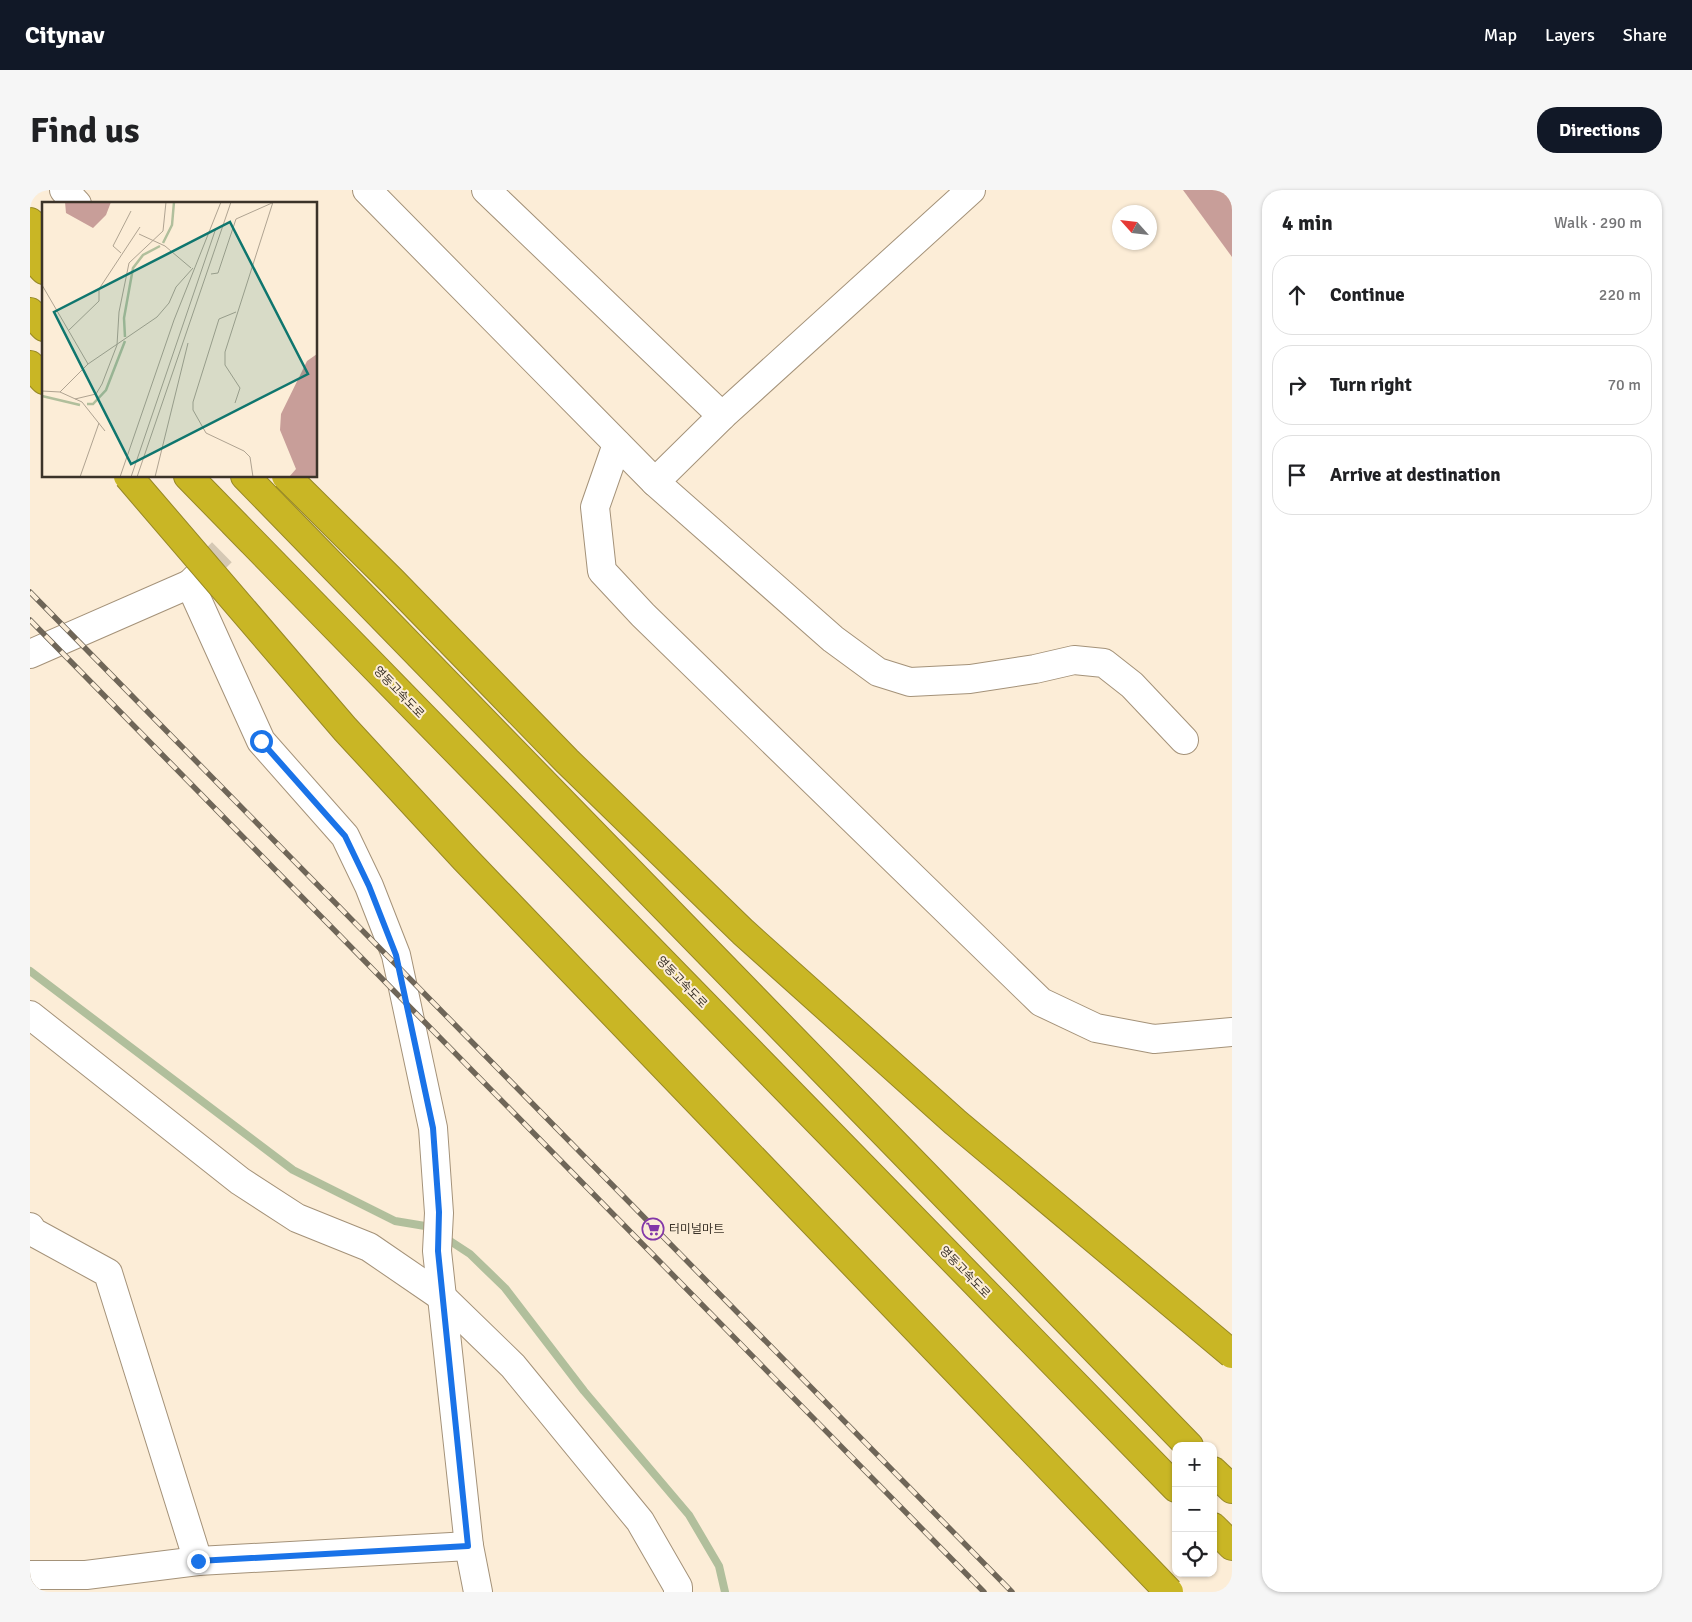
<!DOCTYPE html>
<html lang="en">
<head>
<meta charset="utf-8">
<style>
  body { margin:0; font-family:Signika,"Noto Sans KR",sans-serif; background:#f6f6f6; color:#202124 }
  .controls { position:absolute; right:15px; bottom:15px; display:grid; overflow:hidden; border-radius:10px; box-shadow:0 1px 4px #0004 }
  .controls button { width:45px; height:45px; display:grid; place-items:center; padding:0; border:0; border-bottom:1px solid #e0e0e0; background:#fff; color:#202124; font:25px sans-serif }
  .compass { position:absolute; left:1082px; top:15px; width:45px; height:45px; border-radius:50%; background:#fff; box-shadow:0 1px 4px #0004; rotate:297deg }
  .stop { position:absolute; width:15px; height:15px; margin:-11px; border:4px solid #1a73e8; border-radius:50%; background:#fff }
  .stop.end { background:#1a73e8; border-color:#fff; box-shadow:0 1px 5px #0008 }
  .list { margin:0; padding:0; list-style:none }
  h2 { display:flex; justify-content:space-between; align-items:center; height:65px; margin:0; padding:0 20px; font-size:21px }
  h2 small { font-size:16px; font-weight:400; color:#757577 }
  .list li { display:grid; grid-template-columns:32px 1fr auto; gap:15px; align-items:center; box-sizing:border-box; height:80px; margin:0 10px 10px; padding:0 10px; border:1px solid #e0e0e0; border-radius:20px }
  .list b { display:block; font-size:19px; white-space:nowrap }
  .list em { font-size:16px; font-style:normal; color:#757577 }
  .icon { flex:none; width:28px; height:28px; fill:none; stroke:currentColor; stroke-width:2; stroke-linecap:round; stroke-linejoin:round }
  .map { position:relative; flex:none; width:1202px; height:1402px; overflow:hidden; border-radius:20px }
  header { display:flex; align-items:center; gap:30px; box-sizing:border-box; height:70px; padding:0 25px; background:#111827; color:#fff }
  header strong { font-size:24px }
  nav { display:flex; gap:28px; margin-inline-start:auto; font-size:18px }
  .intro { display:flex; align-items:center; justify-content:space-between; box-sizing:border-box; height:120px; padding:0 30px }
  h1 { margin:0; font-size:35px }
  .button { padding:12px 22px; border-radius:20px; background:#111827; color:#fff; font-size:18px; font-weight:700 }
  main { display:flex; gap:30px; padding:0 30px }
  aside { flex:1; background:#fff; border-radius:20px; box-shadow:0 1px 4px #0004 }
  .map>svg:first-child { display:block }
</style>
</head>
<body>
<header>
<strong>Citynav</strong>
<nav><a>Map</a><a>Layers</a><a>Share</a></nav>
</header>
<div class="intro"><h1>Find us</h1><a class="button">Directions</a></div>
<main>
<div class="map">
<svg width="1202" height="1402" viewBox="0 0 1202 1402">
  <rect width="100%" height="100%" fill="#fcedd7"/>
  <!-- forest -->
  <polygon fill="#c89e99" points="1153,0 1202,0 1202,67"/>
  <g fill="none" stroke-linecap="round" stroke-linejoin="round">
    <!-- stream -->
    <g stroke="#b1bf9c" stroke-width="8">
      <polyline points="0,781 263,980 365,1031 395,1036 402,1040"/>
      <polyline points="414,1047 440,1064 475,1098 554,1201 659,1325 689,1376 695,1402"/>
    </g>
    <!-- minor-tunnel -->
    <polyline stroke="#d5c8b4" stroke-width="28" stroke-dasharray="28 14" stroke-linecap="butt" points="172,382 266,289"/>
    <!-- minor casing -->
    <g stroke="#a49279" stroke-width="30">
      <g id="minor">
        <polyline points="34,0 47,14"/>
        <polyline points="337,0 625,292 803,449 848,482 880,492 940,489 1005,479 1044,470 1074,473 1102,495 1154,550"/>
        <polyline points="456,0 692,226"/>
        <polyline points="587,254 565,317 572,381 613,425 1011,812 1066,838 1124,849 1202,842"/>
        <polyline points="625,292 692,226 941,0"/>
        <polyline points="172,382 160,394 231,551 315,646 339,696 366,765 403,938 409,1023 407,1061 439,1356 448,1402"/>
        <polyline points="0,464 160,394"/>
        <polyline points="0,825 210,991 267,1028 339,1057 412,1107 483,1176 610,1331 648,1397 648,1402"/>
        <polyline points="0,1037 3,1042 78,1083 168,1371"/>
        <polyline points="0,1385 56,1385 168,1371 439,1356"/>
      </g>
    </g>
    <!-- highway casing -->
    <g stroke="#978826" stroke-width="30">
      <g id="highway">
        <polyline points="0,32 14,45"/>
        <polyline points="0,65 14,80"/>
        <polyline points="0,122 14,137"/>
        <polyline points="0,175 14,190"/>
        <polyline points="158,286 1146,1298"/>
        <polyline points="215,286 1159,1256"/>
        <polyline points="1183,1281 1202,1299"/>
        <polyline points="1183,1337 1202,1356"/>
      </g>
    </g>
    <!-- minor -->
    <use href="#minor" stroke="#fff" stroke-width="28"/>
    <!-- highway -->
    <use href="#highway" stroke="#c9b625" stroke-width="28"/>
    <!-- rail casing -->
    <g stroke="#6f6658" stroke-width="5.5">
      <g id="rail">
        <polyline points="0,402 982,1402"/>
        <polyline points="0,430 954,1402"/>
      </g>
    </g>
    <!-- rail -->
    <use href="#rail" stroke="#fcedd7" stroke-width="4" stroke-dasharray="11" stroke-linecap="butt"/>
    <!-- highway-bridge casing -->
    <g stroke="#978826" stroke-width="30" stroke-linecap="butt">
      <g id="highway-bridge">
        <polyline points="98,286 315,539 435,669 1139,1402"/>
        <polyline points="256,286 362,391 537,571 713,742 925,932 1202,1164"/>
      </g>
    </g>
    <!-- highway-bridge -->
    <use href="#highway-bridge" stroke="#c9b625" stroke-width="28"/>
  </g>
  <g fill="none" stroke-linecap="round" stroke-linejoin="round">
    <!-- route -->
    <polyline stroke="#1a73e8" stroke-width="6" points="168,1371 438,1356 408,1061 409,1022 403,938 366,765 339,696 315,646 231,551"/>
  </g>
  <!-- icons -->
  <defs>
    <g id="supermarket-ring" transform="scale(1.125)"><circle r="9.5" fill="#fcedd7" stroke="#8337a8" stroke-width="1.5"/><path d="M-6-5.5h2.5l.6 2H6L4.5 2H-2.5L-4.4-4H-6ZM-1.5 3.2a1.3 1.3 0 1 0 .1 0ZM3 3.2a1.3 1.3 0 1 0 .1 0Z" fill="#8337a8"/></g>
  </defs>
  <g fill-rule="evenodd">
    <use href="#supermarket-ring" x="623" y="1039"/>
  </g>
  <g text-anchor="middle" stroke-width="4" stroke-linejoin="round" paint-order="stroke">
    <!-- street labels -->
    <g font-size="12" fill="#3b3329" stroke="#fcedd7">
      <text transform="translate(369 502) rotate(46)" y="4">영동고속도로</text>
      <text transform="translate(652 792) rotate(46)" y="4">영동고속도로</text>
      <text transform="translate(935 1082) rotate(46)" y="4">영동고속도로</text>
    </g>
    <!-- poi labels -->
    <g font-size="12" fill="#3b3329" stroke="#fcedd7" text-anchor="start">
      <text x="639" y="1043">터미널마트</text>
    </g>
  </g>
  <!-- overview -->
  <g transform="translate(12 12)">
    <rect width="275" height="275" fill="#fcedd7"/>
    <path d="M 23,0 L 69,0 L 64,13 L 51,26 L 24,11 ZM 275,152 L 275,275 L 247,275 L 254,267 L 238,228 L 239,212 L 265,159 Z" fill="#c89e99"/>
    <path fill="none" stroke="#b1bf9c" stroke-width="2.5" d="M 121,41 L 130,23 L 132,0M 83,135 L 82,116 L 91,66 L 101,53 L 118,44M 0,194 L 38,203M 45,202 L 51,202 L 64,188 L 83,139"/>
    <path fill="none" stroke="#afa391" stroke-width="1" d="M 97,32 L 123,44 L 149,66M 79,51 L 71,44 L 89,9M 169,72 L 176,71 L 194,17 L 230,1M 0,83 L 46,162M 194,110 L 177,117 L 151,200 L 151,208 L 164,231 L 202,249 L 208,255 L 211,275M 26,129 L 57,99 L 57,87 L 98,25M 0,189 L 18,190 L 40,200 L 63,229M 18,190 L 46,162 L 115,115 L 127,101 L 134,85 L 151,66M 33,197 L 54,192 L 60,182 L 75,143 L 77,110 L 87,61 L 121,29 L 124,0M 193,201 L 198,186 L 183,163 L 183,150 L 231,0M 38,275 L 57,221M 78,275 L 132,118 L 179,0M 89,275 L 174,26M 95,275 L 189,0M 113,275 L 146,141"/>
    <path fill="#0f766e" fill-opacity="0.15" stroke="#0f766e" stroke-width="2.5" d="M 188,20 L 266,172 L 89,262 L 12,110 Z"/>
    <rect width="275" height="275" fill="none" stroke="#3b3329" stroke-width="2.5"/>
  </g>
</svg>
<div class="controls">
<button>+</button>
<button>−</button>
<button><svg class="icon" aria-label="locate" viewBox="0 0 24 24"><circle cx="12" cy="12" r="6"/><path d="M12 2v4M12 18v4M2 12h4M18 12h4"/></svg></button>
</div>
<svg class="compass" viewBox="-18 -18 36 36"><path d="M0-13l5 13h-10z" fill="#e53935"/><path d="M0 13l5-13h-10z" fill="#757577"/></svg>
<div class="stop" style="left:231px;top:551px"></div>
<div class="stop end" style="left:168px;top:1371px"></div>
</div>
<aside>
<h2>4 min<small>Walk · 290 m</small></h2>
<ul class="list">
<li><svg class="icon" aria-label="ahead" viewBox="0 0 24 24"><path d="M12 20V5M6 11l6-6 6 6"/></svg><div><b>Continue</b></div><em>220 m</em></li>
<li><svg class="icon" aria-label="right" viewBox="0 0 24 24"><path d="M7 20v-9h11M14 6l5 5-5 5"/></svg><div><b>Turn right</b></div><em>70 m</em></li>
<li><svg class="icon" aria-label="arrive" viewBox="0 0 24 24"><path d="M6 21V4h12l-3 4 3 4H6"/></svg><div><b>Arrive at destination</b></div></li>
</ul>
</aside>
</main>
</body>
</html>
